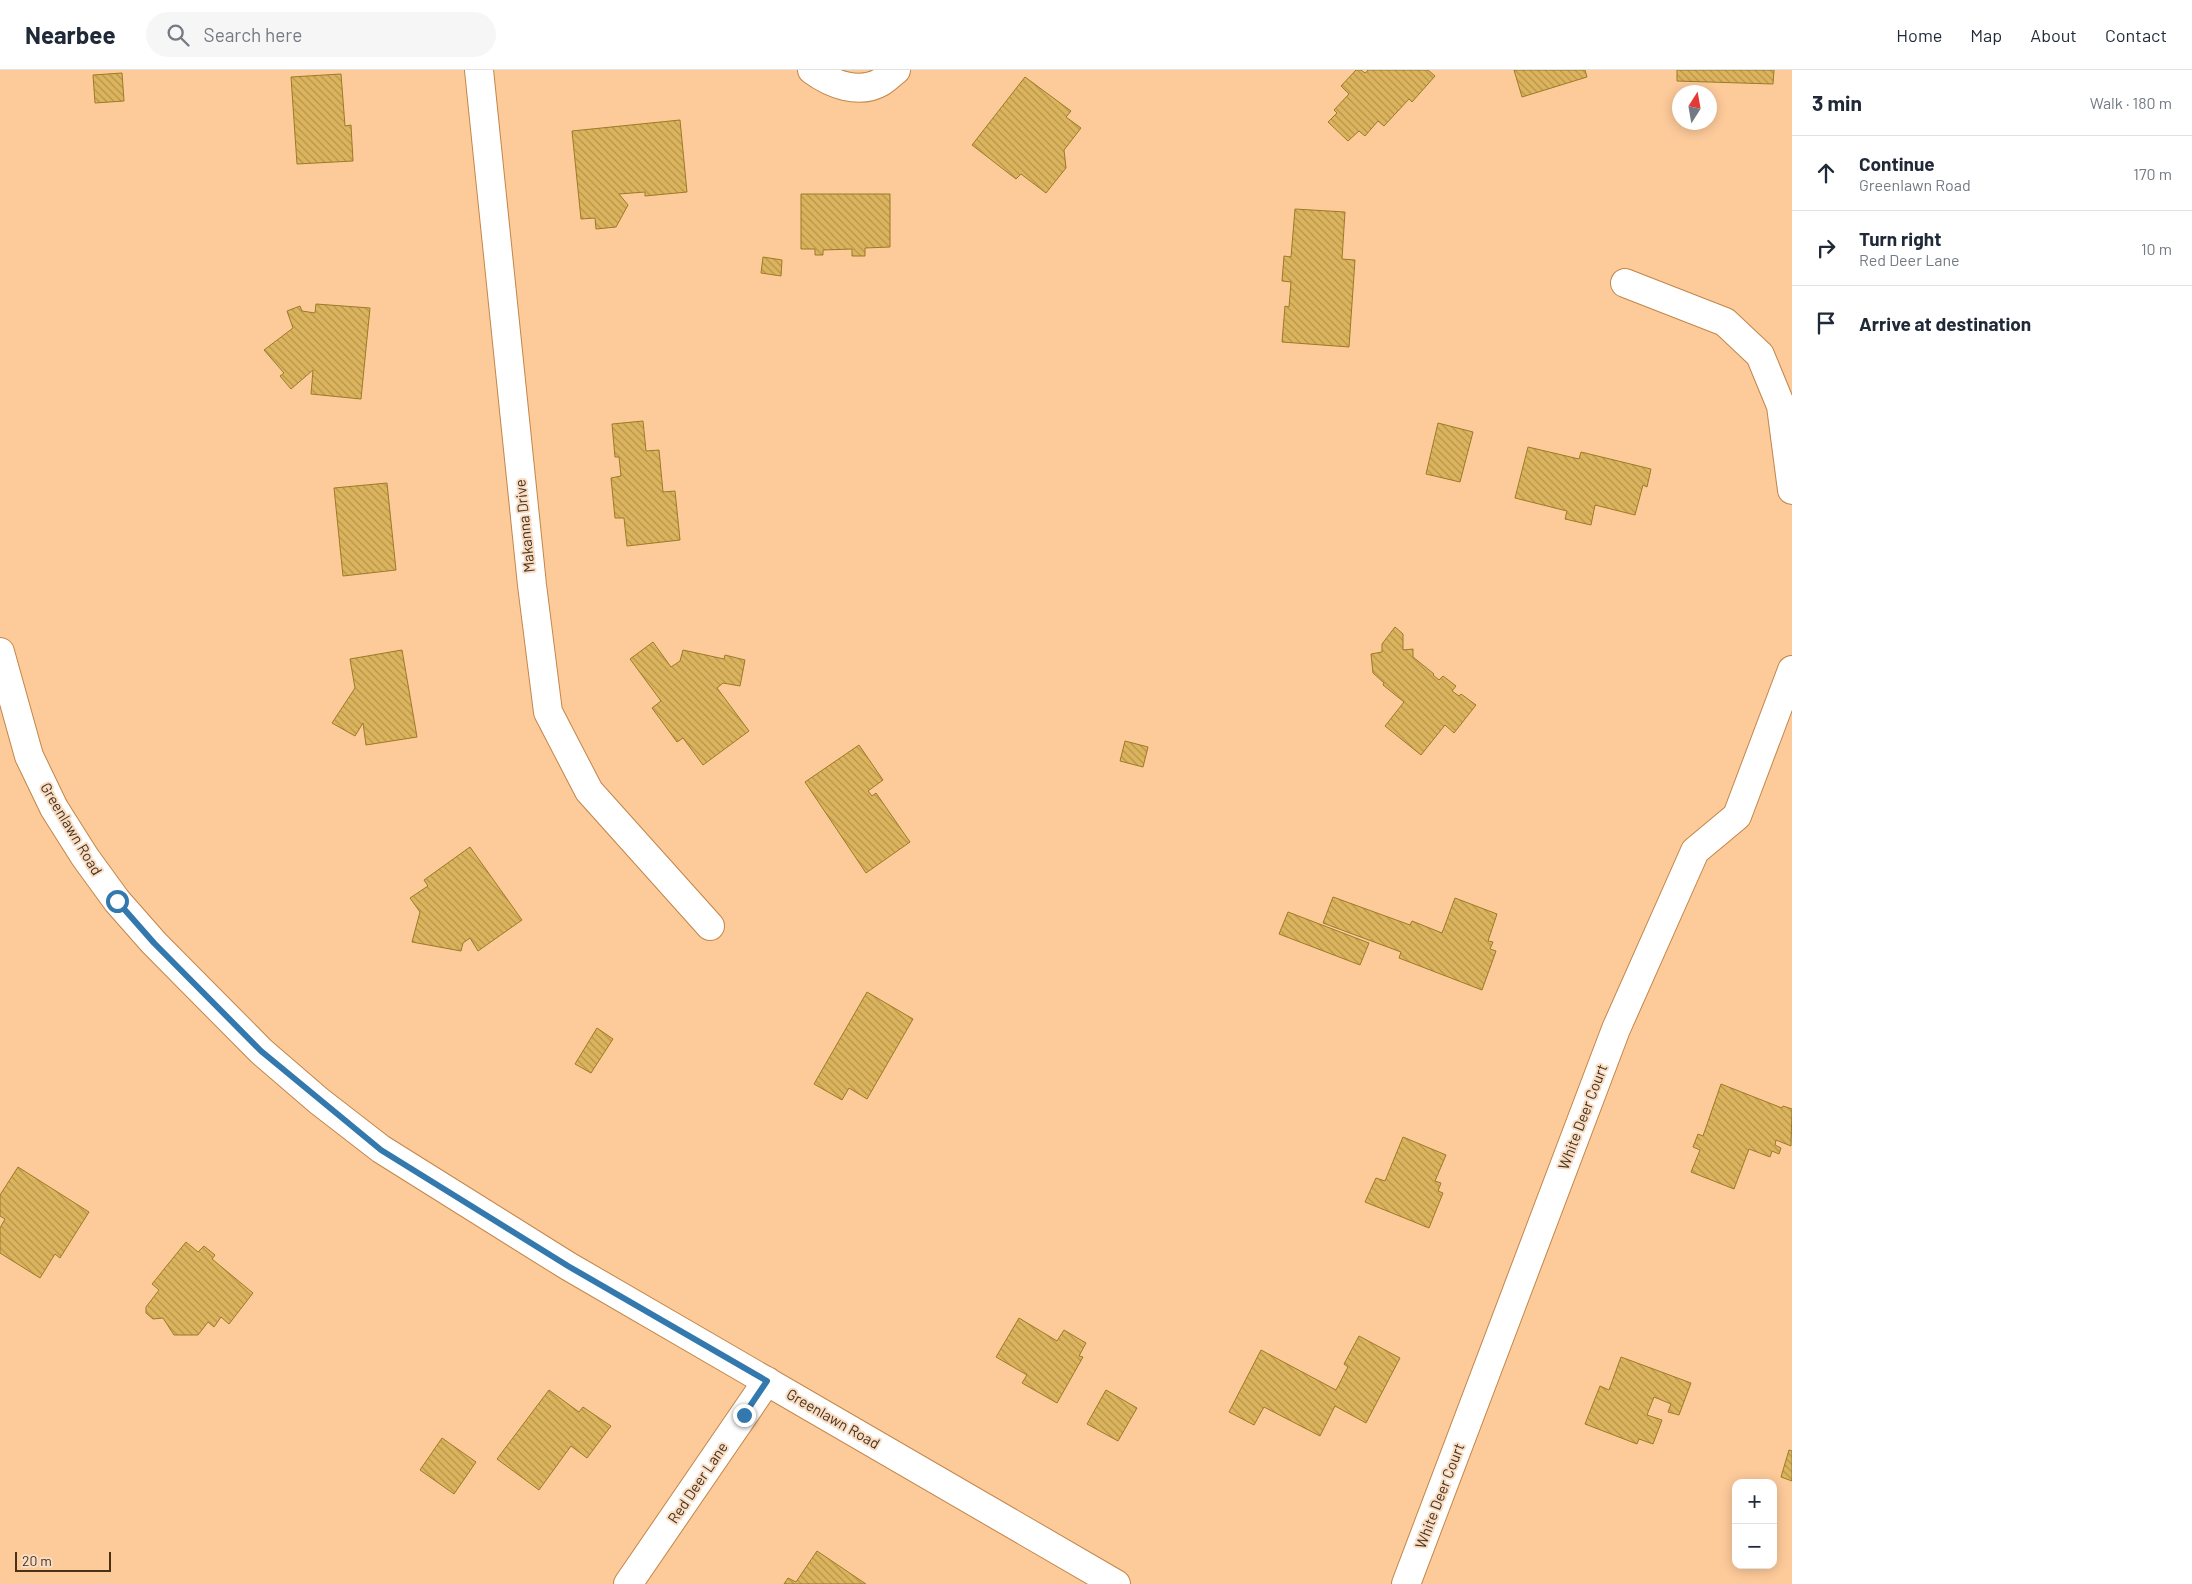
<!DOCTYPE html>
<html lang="en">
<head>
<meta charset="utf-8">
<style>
  body { margin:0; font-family:Barlow,sans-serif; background:#f6f6f7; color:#1f2937 }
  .controls { position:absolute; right:15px; bottom:15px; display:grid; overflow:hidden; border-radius:10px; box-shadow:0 2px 12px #0003 }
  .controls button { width:45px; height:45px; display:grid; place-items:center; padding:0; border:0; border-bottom:1px solid #e0e1e3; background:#fff; color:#1f2937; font:25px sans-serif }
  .compass { position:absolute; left:1672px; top:15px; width:45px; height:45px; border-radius:50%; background:#fff; box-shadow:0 2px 12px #0003; rotate:11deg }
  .scale { position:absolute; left:15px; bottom:12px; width:96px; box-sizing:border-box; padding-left:5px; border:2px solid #493016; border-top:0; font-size:14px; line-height:18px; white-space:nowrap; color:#493016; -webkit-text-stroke:4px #f7ddc5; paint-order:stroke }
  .stop { position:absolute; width:15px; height:15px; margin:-11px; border:4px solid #3379ae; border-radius:50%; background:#fff }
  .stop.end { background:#3379ae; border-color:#fff; box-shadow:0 1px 5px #0008 }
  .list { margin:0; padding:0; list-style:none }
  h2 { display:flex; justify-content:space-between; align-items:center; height:65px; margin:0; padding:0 20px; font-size:21px }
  h2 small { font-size:16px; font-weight:400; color:#747a83 }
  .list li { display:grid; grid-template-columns:32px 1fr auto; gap:15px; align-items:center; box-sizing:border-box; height:75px; padding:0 20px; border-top:1px solid #e0e1e3 }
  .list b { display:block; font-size:19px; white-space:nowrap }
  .list p { margin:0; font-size:16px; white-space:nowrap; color:#747a83 }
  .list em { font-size:16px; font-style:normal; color:#747a83 }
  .icon { flex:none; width:28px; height:28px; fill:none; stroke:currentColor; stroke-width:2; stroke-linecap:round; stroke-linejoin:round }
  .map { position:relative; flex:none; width:1792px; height:1514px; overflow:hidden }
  header { display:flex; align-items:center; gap:30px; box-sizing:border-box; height:70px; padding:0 25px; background:#fff; border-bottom:1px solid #e0e1e3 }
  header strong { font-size:24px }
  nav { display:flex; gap:28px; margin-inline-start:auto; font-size:18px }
  .search { width:350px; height:45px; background:#f6f6f7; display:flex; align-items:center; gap:12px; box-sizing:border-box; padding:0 18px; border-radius:28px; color:#747a83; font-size:19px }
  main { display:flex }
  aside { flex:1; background:#fff }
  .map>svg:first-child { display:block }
</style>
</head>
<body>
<header>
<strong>Nearbee</strong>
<div class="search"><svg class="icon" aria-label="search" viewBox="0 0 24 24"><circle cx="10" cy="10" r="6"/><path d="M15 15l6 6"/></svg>Search here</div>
<nav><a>Home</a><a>Map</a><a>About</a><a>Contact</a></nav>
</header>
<main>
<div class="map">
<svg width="1792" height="1514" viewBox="0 0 1792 1514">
  <defs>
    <pattern id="building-back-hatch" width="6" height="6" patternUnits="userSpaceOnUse" patternTransform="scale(1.25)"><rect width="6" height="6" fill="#dcb45d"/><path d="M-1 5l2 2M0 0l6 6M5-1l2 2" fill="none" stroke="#b4934c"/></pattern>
  </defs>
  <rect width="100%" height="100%" fill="#fdca9a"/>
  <!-- building -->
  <g fill="url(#building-back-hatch)" stroke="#9d7a27">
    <polygon points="1356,0 1361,0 1365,3 1368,0 1428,0 1435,6 1412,32 1409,29 1384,56 1378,51 1365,66 1359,61 1348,71 1328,52 1337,43 1334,40 1349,24 1341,16"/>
    <polygon points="1514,0 1585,0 1587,7 1522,27"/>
    <polygon points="1677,0 1774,0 1773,14 1677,11"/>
    <polygon points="122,3 124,31 95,33 93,5"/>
    <polygon points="341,4 345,56 351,55 353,91 297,94 291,7"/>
    <polygon points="1025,7 1071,41 1066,47 1081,58 1064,80 1066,98 1046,123 1021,104 1016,109 972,75"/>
    <polygon points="680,50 687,122 645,126 645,122 619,124 628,135 616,157 596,159 595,148 581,149 572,61"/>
    <polygon points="801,124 890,124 890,177 865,178 865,186 852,186 852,179 823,180 823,185 815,185 815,179 801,179"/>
    <polygon points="1295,139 1345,142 1342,189 1355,190 1349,277 1282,272 1285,236 1289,237 1291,212 1282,211 1284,186 1291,187"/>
    <polygon points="763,187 782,190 781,206 761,203"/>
    <polygon points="316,234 370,238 361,329 311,324 313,300 291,319 280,306 284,303 264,280 293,258 287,241 300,236 302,241 315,243"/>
    <polygon points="643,351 646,381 659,380 663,422 675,421 680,470 627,476 624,448 615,448 611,408 621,406 619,387 615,387 612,354"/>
    <polygon points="1438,353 1473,362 1460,412 1426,404"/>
    <polygon points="1528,377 1579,389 1581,382 1651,399 1647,417 1643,415 1635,445 1595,435 1591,455 1565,449 1567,441 1515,428"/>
    <polygon points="387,413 396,500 343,506 334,418"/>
    <polygon points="1395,557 1403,564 1403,580 1413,579 1413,587 1434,604 1433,605 1439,610 1443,606 1456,616 1452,621 1459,626 1461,624 1476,635 1454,663 1445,655 1421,685 1385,656 1404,632 1383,615 1384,613 1373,603 1371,584 1382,582 1382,574"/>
    <polygon points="653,572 671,597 680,591 683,580 724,589 725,585 745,590 740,616 723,613 717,618 749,661 703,695 683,668 677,672 652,638 661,631 630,589"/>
    <polygon points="402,580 417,667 366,675 363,653 355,666 332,653 355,618 350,589"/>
    <polygon points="1125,671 1148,677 1143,697 1120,691"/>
    <polygon points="859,675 883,710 868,721 872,726 876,723 910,772 866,803 805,712"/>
    <polygon points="470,777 522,850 478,881 470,868 463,873 461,881 412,872 420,842 410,828 428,816 424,810"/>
    <polygon points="1333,827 1410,855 1412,851 1442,863 1455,828 1497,844 1488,871 1493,872 1490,879 1496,881 1482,920 1399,888 1401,882 1323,853"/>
    <polygon points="1288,842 1369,873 1360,895 1279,864"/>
    <polygon points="867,922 913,949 867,1029 849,1018 842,1030 814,1014"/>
    <polygon points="597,958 613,969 591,1003 575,994"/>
    <polygon points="1721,1014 1782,1038 1783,1036 1792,1039 1791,1076 1776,1070 1775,1075 1781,1078 1779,1084 1772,1081 1770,1087 1749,1079 1734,1119 1691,1102 1700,1080 1693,1077 1698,1064 1703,1066"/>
    <polygon points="1403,1067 1446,1085 1435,1111 1441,1113 1438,1121 1443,1123 1429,1158 1365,1132 1376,1108 1385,1111"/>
    <polygon points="18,1097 89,1142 60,1188 55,1184 40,1208 0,1183 0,1158 5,1149 0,1146 0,1125"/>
    <polygon points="186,1172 198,1182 204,1176 215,1185 212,1189 253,1223 229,1254 221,1247 214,1257 208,1252 198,1265 174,1265 163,1248 153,1249 146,1243 146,1237 159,1220 152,1214"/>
    <polygon points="1019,1248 1057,1271 1064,1260 1086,1273 1079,1286 1083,1287 1057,1333 1022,1313 1027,1305 996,1287"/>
    <polygon points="1359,1266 1400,1288 1366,1353 1335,1336 1320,1366 1264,1337 1254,1355 1229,1342 1261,1280 1336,1320 1348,1297 1344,1294"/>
    <polygon points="1621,1287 1691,1313 1679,1345 1668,1342 1671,1334 1654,1327 1647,1345 1662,1350 1653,1374 1639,1369 1637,1374 1585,1354 1600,1316 1609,1320"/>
    <polygon points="549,1320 579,1342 583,1337 611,1356 587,1388 571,1376 539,1420 497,1389"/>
    <polygon points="1106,1320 1137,1338 1118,1371 1087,1354"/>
    <polygon points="442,1368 476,1392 454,1424 420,1400"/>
    <polygon points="1789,1380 1792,1381 1792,1411 1781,1407"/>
    <polygon points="817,1481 866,1514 784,1514 788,1508 796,1512"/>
  </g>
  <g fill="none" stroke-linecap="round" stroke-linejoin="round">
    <!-- minor casing -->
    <g stroke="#c28649" stroke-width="30">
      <g id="minor">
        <polyline points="479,0 532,515 548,642 589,721 710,856"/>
        <path d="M 812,0 C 831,14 859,25 881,12 C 886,9 891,4 896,0"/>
        <polyline points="1625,213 1725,252 1760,285 1781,336 1792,420"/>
        <polyline points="628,1514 767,1311"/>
        <polyline points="1406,1514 1616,959 1695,781 1737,746 1792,600"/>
      </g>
    </g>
    <!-- major casing -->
    <g stroke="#c28649" stroke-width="30">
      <polyline id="major" points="0,582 29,686 54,738 85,787 117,831 154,873 261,981 319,1031 381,1079 568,1196 1116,1514"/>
    </g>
    <!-- minor -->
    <use href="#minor" stroke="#fff" stroke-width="28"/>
    <!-- major -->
    <use href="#major" stroke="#fff" stroke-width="28"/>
  </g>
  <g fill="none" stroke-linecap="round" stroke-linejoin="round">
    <!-- route -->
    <polyline stroke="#3379ae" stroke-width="6" points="117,831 154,873 261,981 381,1080 568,1196 767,1311 744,1345"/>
  </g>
  <g text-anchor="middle" stroke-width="4" stroke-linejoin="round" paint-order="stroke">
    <!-- street labels -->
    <g font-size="15" fill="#493016" stroke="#f7ddc5">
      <text transform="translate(525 456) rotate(-96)" y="5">Makanna Drive</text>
      <text transform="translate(71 759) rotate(59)" y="5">Greenlawn Road</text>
      <text transform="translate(1583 1047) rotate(-69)" y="5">White Deer Court</text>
      <text transform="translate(833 1349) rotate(30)" y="5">Greenlawn Road</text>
      <text transform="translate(698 1413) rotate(-56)" y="5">Red Deer Lane</text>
      <text transform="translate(1440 1426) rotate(-69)" y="5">White Deer Court</text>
    </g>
  </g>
</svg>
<div class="controls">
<button>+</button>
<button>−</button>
</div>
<svg class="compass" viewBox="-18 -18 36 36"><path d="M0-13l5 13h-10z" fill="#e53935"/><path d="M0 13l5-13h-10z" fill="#747a83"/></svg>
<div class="scale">20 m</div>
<div class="stop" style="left:117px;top:831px"></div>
<div class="stop end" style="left:744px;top:1345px"></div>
</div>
<aside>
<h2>3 min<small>Walk · 180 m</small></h2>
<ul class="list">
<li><svg class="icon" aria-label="ahead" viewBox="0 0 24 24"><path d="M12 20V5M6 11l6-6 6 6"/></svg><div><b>Continue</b><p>Greenlawn Road</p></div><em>170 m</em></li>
<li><svg class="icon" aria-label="right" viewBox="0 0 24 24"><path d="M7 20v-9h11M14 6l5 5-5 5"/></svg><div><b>Turn right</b><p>Red Deer Lane</p></div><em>10 m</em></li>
<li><svg class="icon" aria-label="arrive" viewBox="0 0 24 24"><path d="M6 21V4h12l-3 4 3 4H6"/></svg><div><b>Arrive at destination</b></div></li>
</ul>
</aside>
</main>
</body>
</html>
